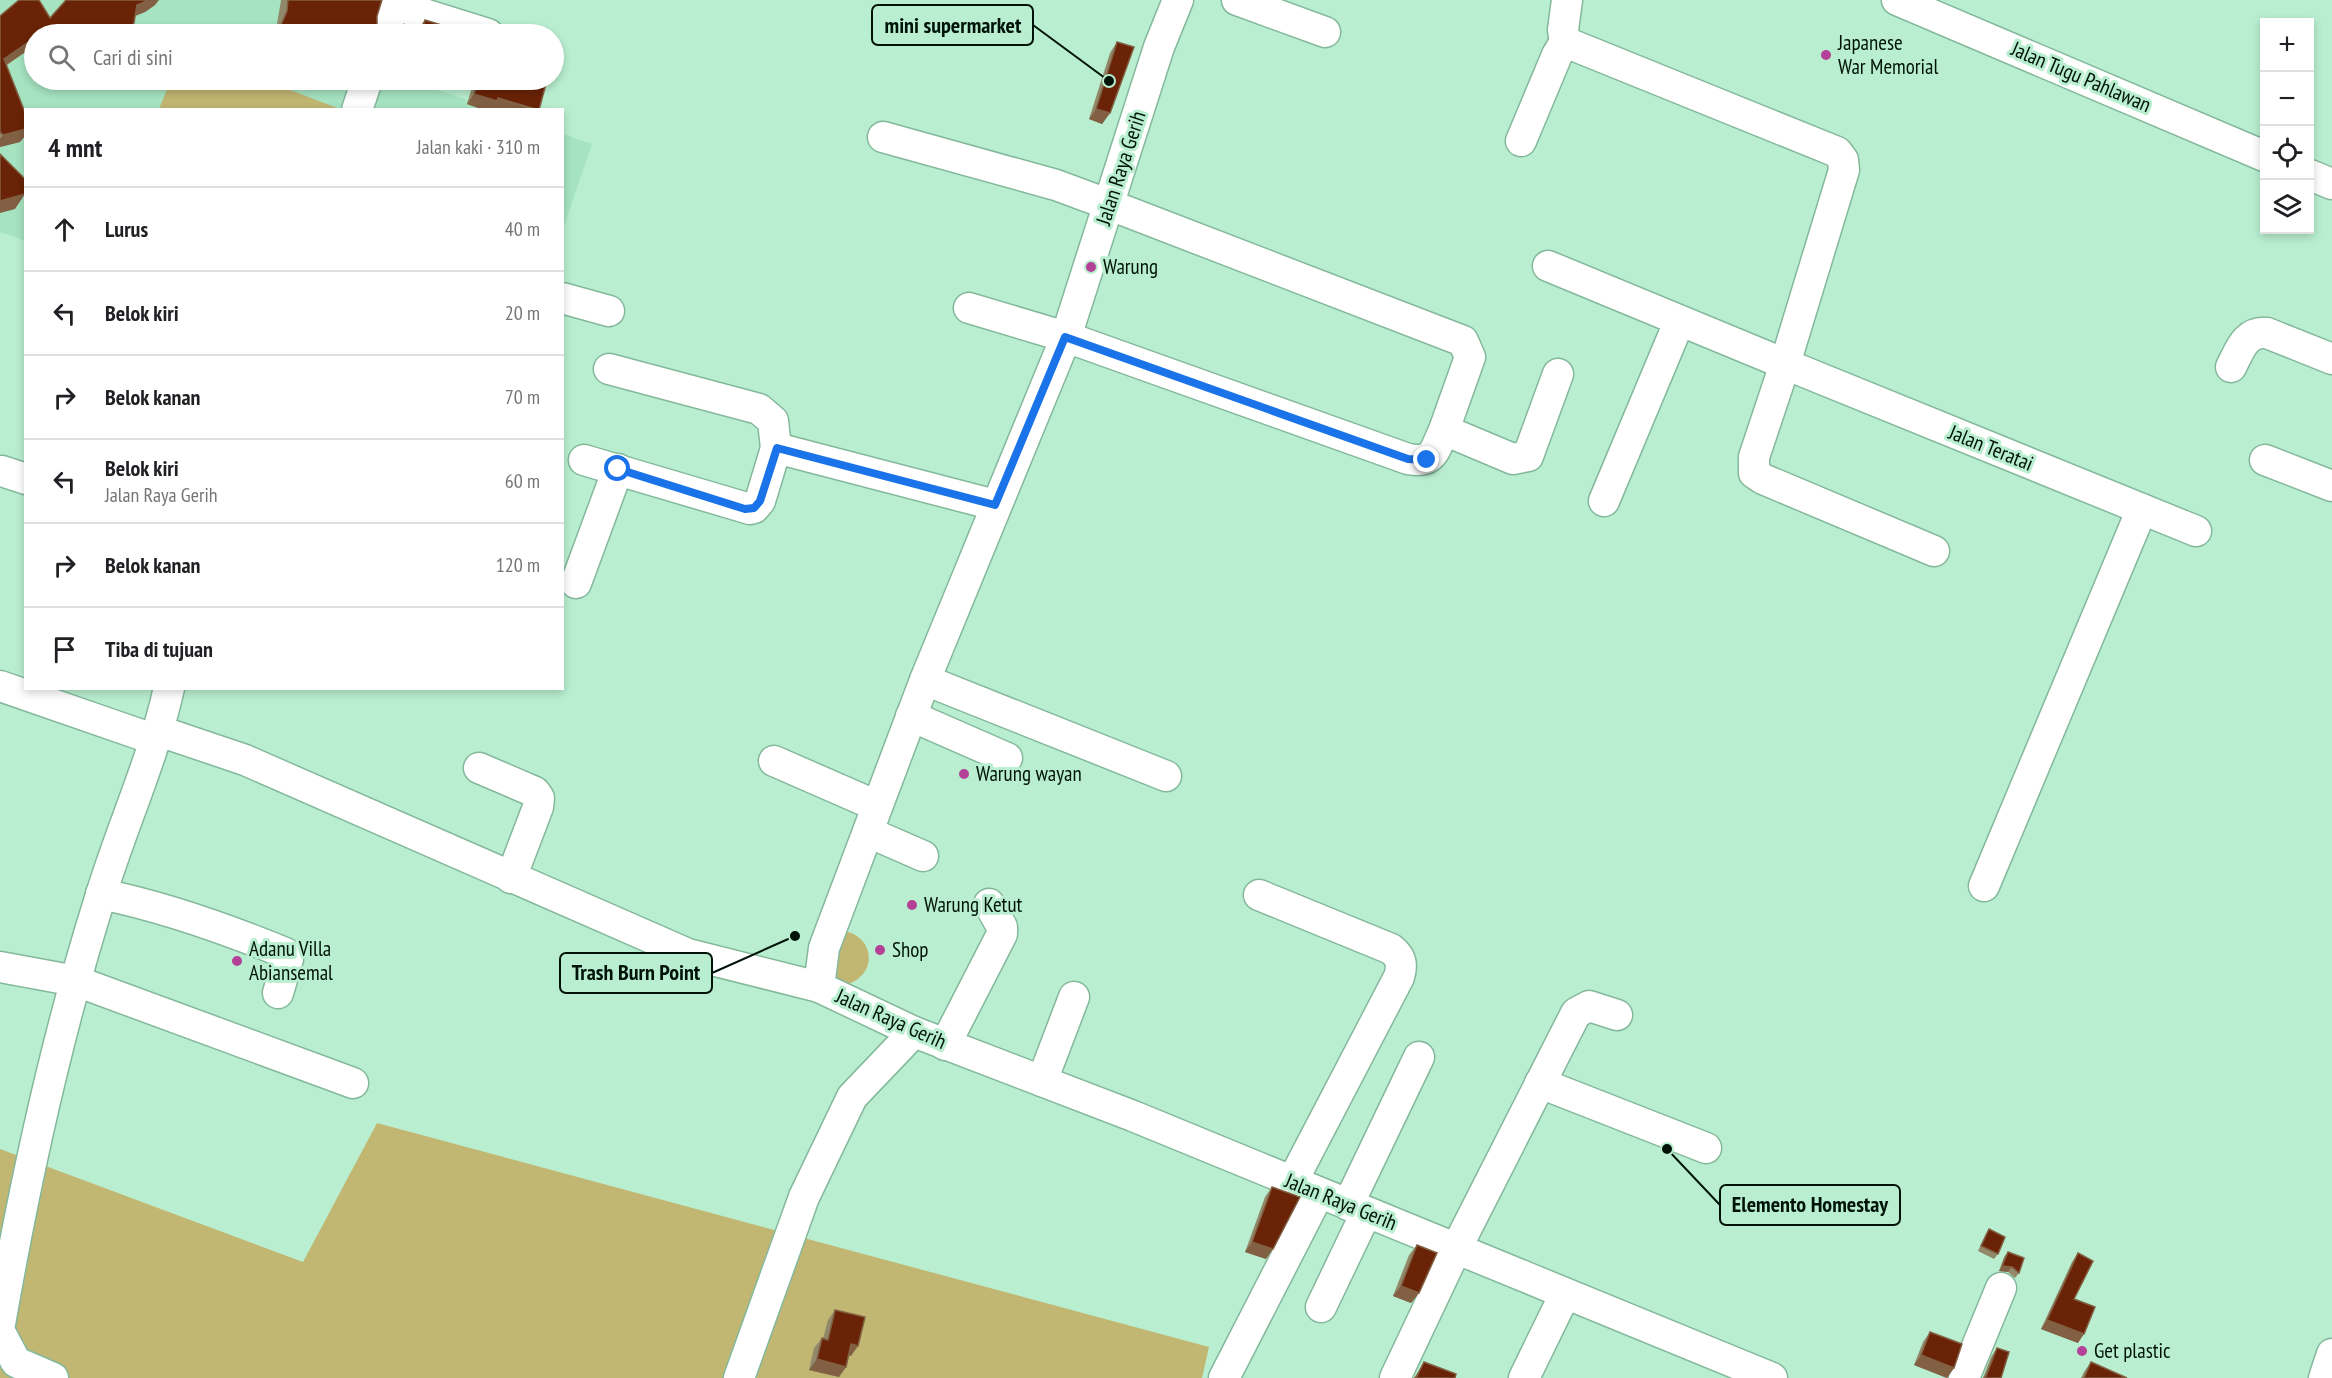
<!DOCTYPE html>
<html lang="id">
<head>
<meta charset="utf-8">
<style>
  body { margin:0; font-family:"PT Sans Narrow",sans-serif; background:#f2f2f2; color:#202124 }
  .controls { position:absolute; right:18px; top:18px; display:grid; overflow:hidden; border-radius:0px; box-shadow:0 3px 9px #0003 }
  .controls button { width:54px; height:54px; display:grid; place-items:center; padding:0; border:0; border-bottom:2px solid #e0e0e0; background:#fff; color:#202124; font:30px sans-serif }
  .stop { position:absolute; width:18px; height:18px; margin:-14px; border:4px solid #1a73e8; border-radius:50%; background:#fff }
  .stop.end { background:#1a73e8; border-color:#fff; box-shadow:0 2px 6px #0008 }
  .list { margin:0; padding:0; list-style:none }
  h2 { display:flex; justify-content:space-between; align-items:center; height:78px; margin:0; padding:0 24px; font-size:26px }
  h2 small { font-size:20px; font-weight:400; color:#757577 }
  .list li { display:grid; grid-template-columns:39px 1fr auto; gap:18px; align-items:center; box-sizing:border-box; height:84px; padding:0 24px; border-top:2px solid #e0e0e0 }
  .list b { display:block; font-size:22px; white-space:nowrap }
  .list p { margin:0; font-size:20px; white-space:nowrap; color:#757577 }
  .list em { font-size:20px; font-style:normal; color:#757577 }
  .icon { flex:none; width:33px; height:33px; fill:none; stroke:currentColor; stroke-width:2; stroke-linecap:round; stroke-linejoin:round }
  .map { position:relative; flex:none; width:2332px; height:1378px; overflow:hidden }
  .search { position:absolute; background:#fff; box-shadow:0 3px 9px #0003; left:24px; top:24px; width:540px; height:66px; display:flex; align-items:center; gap:15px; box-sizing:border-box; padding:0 21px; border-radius:33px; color:#757577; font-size:22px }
  .panel { position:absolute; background:#fff; box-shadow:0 3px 9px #0003; left:24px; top:108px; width:540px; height:582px; border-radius:0px }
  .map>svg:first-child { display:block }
</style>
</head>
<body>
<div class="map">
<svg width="2332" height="1378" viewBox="0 0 2332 1378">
  <rect width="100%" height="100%" fill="#b9efd0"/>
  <!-- built -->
  <g fill="#a6e4c1">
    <polygon points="0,0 405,0 395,34 34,34 34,80 409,80 494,109 26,110 25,241 0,232"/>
    <polygon points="563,134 592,144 563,229 562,134"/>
  </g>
  <!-- green -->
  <g fill="#c2b673">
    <polygon points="171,80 264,80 340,109 159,109"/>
    <path d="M 837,930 C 878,932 880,981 839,986 L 815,945 Z"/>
    <polygon points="377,1123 1209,1347 1202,1378 0,1378 0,1149 303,1262"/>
  </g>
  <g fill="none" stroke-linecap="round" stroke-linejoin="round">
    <!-- minor casing -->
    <g stroke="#84b89b" stroke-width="33">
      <g id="minor">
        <polyline points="1178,0 1159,47 1066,337 925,680 824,948 819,987 914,1032 1133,1116 1772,1378"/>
        <polyline points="1237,0 1325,32"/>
        <polyline points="1567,0 1563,30 1565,42 1837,152 1843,160 1844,170 1785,364 2196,531"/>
        <polyline points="1897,0 2264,156"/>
        <polyline points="395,5 488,34"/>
        <polyline points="384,34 395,0"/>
        <polyline points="357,110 367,80"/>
        <polyline points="883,137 1056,185 1110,205 1463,341 1470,357 1444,430 1513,459 1528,456 1558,374"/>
        <polyline points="1521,141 1557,55 1565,42"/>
        <polyline points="2310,175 2332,184"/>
        <polyline points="1548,266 1785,364 1754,457 1754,473 1763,479 1934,551"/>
        <polyline points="562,298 609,311"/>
        <path d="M 969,308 L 1066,337 L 1408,459 C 1434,464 1434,451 1444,430"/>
        <path d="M 2231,367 C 2240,350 2245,331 2267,333 L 2332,359"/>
        <polyline points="609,369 759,409 773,421 776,448"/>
        <polyline points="584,460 750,509 754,508 760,501 776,448 995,505"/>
        <polyline points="2265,460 2332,486"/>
        <polyline points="2,471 26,479"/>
        <polyline points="1604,501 1679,322"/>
        <polyline points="576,583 618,469"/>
        <polyline points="925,680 1166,776"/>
        <polyline points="0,686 156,740"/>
        <polyline points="911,716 1007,758"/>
        <polyline points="159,731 245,760 688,954 819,987"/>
        <polyline points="774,761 877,806"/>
        <polyline points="479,768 535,792 539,798 538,807 511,878"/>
        <polyline points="868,832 923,856"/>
        <polyline points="1984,886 2142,509"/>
        <path d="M 101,894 C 165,907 224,928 285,953 L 288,959 L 278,993"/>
        <path d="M 1259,895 L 1391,949 C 1401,957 1403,964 1399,977 L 1292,1182"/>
        <polyline points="0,967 76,981 353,1083"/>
        <polyline points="945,1045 1002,934 1002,927 989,904"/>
        <polyline points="1042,1081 1074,997"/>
        <polyline points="1540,1083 1706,1148"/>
        <polyline points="1348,1205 1419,1057"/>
        <polyline points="1321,1307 1366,1213"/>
        <path d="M 0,1324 C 25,1181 57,1034 101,895 C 122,826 153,760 169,688"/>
        <polyline points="0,1332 16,1362 53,1378"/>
        <polyline points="739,1378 804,1197 852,1097 914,1032"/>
        <polyline points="1224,1378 1319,1193"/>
        <polyline points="1395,1378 1456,1249 1576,1013 1589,1006 1617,1015"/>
        <polyline points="1524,1378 1565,1294"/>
        <polyline points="1964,1378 2001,1288"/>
        <polyline points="2324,1378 2332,1354"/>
      </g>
    </g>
    <!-- minor -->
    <use href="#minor" stroke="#fff" stroke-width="30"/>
  </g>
  <!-- wall -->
  <g fill="#92896b">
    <polygon points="281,0 382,0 377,16 377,25 380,34 273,34 277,24"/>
    <polygon points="155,5 145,12 135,16 132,34 34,34 34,46 7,65 20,142 0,147 0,16 50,18"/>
    <polygon points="425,20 471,34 416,34 417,30"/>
    <polygon points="1117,42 1110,113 1102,124 1089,119 1110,53"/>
    <polygon points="474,80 547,80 491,110 484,110 467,104"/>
    <polygon points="1272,1187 1266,1259 1245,1252 1265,1197"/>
    <polygon points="1989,1229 1998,1254 1994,1259 1978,1251 1986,1234"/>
    <polygon points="1417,1245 1419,1293 1411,1303 1393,1296 1409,1255"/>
    <polygon points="2008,1252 2019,1273 2015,1278 2008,1272 1999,1271 2004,1257"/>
    <polygon points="2078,1253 2074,1299 2078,1343 2041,1329 2072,1262"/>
    <polygon points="835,1310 851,1356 849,1355 846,1367 839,1377 809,1370 814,1348 822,1338 823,1339 828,1320"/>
    <polygon points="1930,1332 1954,1368 1947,1378 1914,1365 1923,1342"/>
    <polygon points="1997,1348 2001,1378 1983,1378 1991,1357"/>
    <polygon points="1424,1362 1455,1378 1414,1378"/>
    <polygon points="2091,1362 2127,1378 2081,1378 2084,1372"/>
  </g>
  <!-- shaded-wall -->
  <g fill="#826043">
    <polygon points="149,0 159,0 155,5 145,12 127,19 137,5"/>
    <polygon points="34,38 34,46 0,69 4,59"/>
    <polygon points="474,94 498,98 536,110 496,110 492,108 491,110 484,110 467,104"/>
    <polygon points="1096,109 1110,113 1102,124 1089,119"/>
    <polygon points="26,129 26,135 20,142 0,147 0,139 3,135"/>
    <polygon points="25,194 15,209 0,213 0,201"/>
    <polygon points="1252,1242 1273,1249 1266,1259 1245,1252"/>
    <polygon points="2002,1266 2012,1267 2008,1272 1999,1271"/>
    <polygon points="1401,1286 1419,1293 1411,1303 1393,1296"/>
    <polygon points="2047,1320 2084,1334 2078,1343 2041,1329"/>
    <polygon points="851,1344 858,1346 851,1356 844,1354"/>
    <polygon points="1921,1355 1954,1368 1947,1378 1914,1365"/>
    <polygon points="817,1359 846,1367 839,1377 809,1370"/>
  </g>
  <!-- building -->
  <g fill="#6a2306" stroke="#826043" stroke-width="1.5">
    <polygon points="19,0 39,0 50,18 66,0 149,0 137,5 132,34 49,34 47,30 40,34 34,34 34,38 4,59 26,115 26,129 3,135 0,132 0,16"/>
    <polygon points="288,0 382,0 377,16 377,25 381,33 380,34 277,34 287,11"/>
    <polygon points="425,20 471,34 420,34"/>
    <polygon points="1117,42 1134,47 1110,113 1096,109"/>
    <polygon points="478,80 547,80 539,110 498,98 497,101 474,94"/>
    <polygon points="0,154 25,179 25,194 0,201"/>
    <polygon points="1272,1187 1300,1197 1273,1249 1252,1242"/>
    <polygon points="1989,1229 2005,1237 1998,1254 1981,1246"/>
    <polygon points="1417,1245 1437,1253 1419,1293 1401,1286"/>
    <polygon points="2008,1252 2024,1258 2019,1273 2012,1267 2002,1266"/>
    <polygon points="2078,1253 2093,1261 2074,1299 2095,1307 2084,1334 2047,1320"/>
    <polygon points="835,1310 865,1317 858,1346 851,1344 846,1367 817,1359 822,1338 828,1340"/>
    <polygon points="1930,1332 1962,1344 1954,1368 1921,1355"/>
    <polygon points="1997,1348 2009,1352 2001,1378 1984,1378 1986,1376"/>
    <polygon points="1424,1362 1456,1374 1455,1378 1415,1378 1417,1376"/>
    <polygon points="2091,1362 2127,1378 2084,1378"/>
  </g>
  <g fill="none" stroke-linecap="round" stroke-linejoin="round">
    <!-- route -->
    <polyline stroke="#1a73e8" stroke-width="8" points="618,469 745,509 754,508 760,501 777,448 995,505 1065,337 1408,459 1427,460"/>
  </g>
  <!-- markers -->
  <g fill="#b54097" stroke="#b9efd0" stroke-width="2">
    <circle cx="1826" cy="55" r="6"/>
    <circle cx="1091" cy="267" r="6"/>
    <circle cx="964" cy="774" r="6"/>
    <circle cx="912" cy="905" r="6"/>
    <circle cx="880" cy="950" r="6"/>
    <circle cx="237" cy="961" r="6"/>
    <circle cx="2082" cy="1351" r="6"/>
  </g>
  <g text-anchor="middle" stroke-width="6" stroke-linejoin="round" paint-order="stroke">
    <!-- poi labels -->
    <g font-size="21" fill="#011309" stroke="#b9efd0" text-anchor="start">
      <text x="1838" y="50">Japanese<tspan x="1838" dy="24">War Memorial</tspan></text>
      <text x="1103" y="274">Warung</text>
      <text x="976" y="781">Warung wayan</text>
      <text x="924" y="912">Warung Ketut</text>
      <text x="249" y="956">Adanu Villa<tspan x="249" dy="24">Abiansemal</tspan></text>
      <text x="892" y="957">Shop</text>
      <text x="2094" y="1358">Get plastic</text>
    </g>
    <!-- street labels -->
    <g font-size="21" fill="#011309" stroke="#b9efd0">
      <text transform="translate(2081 77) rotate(23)" y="7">Jalan Tugu Pahlawan</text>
      <text transform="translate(1121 168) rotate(-72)" y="7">Jalan Raya Gerih</text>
      <text transform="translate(1991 448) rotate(22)" y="7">Jalan Teratai</text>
      <text transform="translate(891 1019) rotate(24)" y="7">Jalan Raya Gerih</text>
      <text transform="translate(1341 1202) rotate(22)" y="7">Jalan Raya Gerih</text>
    </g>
  </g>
  <!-- callouts -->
  <path fill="none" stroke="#011309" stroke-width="2" d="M1109 81L1033 25M795 936L712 973M1667 1149L1720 1205"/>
  <g fill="#011309" stroke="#b9efd0" stroke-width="2">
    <circle cx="1109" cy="81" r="6"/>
    <circle cx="795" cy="936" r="6"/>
    <circle cx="1667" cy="1149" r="6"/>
  </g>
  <g fill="#b9efd0" stroke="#011309" stroke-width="2">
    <rect x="872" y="5" width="161" height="40" rx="6"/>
    <rect x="560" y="953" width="152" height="40" rx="6"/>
    <rect x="1720" y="1185" width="180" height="40" rx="6"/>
  </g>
  <g font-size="22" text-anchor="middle" font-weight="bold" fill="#011309">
    <text x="953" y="33">mini supermarket</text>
    <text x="636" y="980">Trash Burn Point</text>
    <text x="1810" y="1212">Elemento Homestay</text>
  </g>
</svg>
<div class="controls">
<button>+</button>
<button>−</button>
<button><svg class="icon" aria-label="locate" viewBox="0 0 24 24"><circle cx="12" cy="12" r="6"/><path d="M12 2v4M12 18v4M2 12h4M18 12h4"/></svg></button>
<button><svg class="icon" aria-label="layers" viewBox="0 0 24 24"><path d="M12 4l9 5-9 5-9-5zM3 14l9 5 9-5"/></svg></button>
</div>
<div class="stop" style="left:618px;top:469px"></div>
<div class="stop end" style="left:1427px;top:460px"></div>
<div class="search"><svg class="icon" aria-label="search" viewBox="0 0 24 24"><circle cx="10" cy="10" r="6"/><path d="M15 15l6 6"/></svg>Cari di sini</div>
<section class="panel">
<h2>4 mnt<small>Jalan kaki · 310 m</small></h2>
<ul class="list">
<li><svg class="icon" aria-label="ahead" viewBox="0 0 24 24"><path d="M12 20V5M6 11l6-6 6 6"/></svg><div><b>Lurus</b></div><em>40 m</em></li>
<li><svg class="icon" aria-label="left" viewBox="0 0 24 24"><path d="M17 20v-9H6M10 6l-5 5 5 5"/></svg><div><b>Belok kiri</b></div><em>20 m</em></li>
<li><svg class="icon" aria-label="right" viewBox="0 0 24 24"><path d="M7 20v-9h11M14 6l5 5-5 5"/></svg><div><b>Belok kanan</b></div><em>70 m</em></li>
<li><svg class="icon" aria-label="left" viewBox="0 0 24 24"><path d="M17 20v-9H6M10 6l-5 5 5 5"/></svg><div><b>Belok kiri</b><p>Jalan Raya Gerih</p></div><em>60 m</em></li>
<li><svg class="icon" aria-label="right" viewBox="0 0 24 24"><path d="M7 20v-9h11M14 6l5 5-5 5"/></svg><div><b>Belok kanan</b></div><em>120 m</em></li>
<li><svg class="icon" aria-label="arrive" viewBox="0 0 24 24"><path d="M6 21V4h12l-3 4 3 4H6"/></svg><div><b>Tiba di tujuan</b></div></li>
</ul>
</section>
</div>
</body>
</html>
